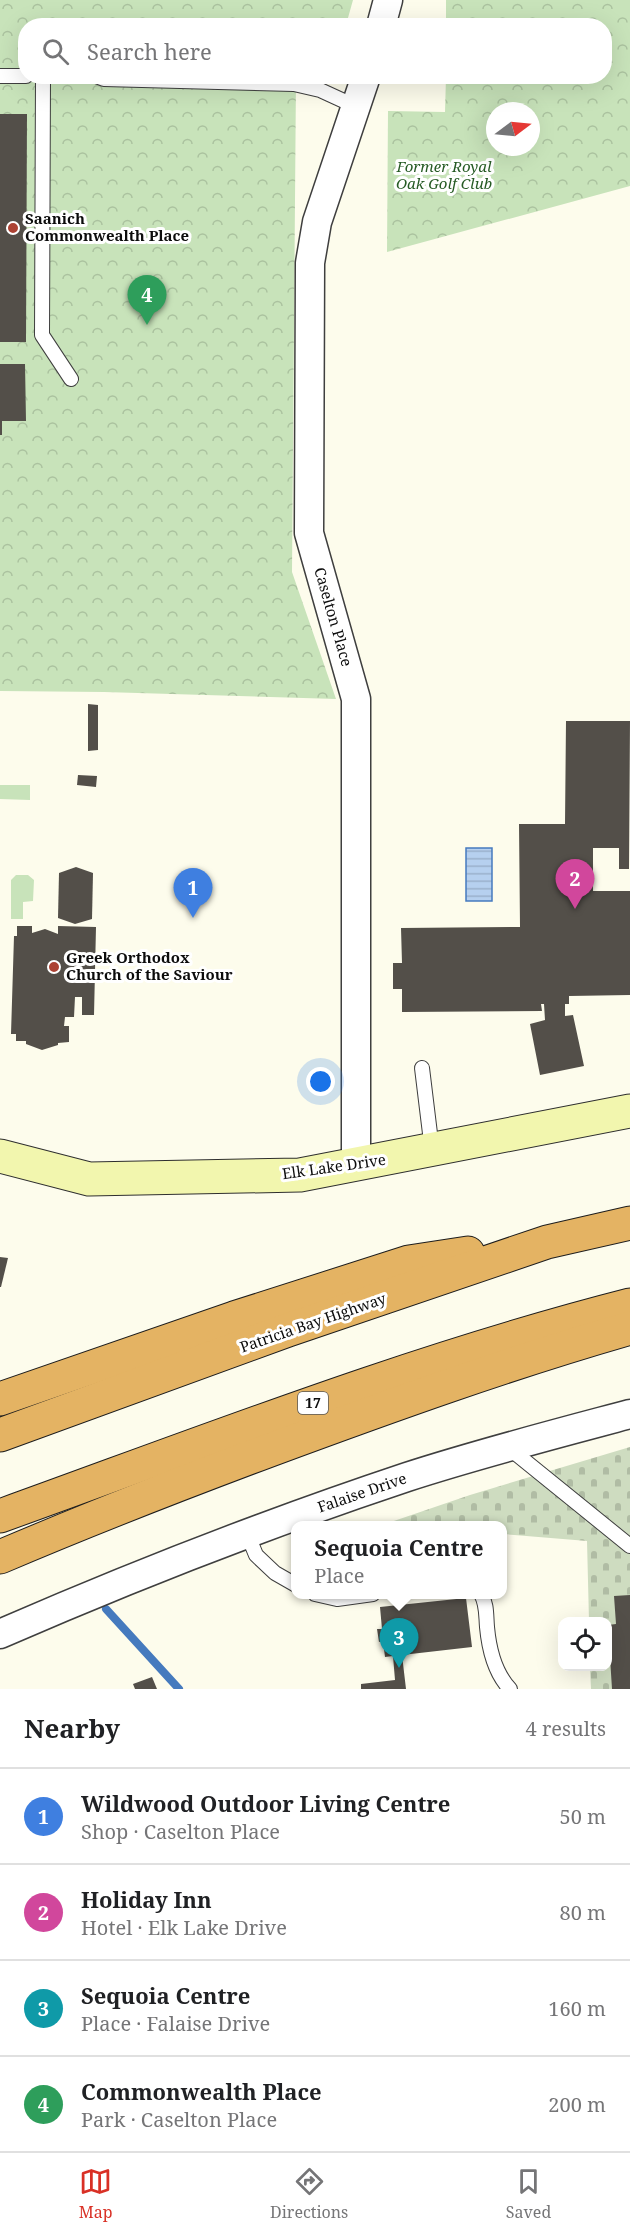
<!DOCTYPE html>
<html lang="en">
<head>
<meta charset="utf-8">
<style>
  body { margin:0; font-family:"Noto Serif",serif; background:#f6f6f6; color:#202124 }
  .controls { position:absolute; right:18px; bottom:18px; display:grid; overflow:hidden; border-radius:12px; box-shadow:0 6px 24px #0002 }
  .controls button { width:54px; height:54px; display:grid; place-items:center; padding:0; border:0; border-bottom:2px solid #e0e0e0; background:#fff; color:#202124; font:30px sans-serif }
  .compass { position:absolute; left:486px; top:102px; width:54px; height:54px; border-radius:50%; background:#fff; box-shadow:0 6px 24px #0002; rotate:74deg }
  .you { position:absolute; left:321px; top:1082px; width:21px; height:21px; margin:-15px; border:4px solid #fff; border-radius:50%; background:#1a73e8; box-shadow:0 0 0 9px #1a73e833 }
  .badge { display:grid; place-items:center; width:39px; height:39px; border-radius:50%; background:#d93025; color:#fff; font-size:20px; font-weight:700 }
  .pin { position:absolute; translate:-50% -50px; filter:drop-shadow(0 2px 3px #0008) }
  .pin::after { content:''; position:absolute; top:32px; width:21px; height:18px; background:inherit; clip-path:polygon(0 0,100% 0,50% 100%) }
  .popup { position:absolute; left:291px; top:1521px; width:216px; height:78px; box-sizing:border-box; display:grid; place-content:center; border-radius:12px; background:#fff; filter:drop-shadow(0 2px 4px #0005); font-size:20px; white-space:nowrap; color:#757577 }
  .popup b { font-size:22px; color:#202124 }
  .popup::after { content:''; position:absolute; left:50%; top:100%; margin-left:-12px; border:12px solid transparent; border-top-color:#fff }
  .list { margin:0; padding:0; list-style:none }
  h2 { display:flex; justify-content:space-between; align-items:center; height:78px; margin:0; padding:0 24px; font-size:26px }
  h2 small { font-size:20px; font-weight:400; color:#757577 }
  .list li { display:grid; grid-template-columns:39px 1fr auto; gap:18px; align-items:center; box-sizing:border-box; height:96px; padding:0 24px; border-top:2px solid #e0e0e0 }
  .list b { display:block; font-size:22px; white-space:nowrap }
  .list p { margin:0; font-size:20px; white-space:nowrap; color:#757577 }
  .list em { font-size:20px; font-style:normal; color:#757577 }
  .icon { flex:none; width:33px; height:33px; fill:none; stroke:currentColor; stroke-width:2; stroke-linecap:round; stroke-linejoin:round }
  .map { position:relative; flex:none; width:630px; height:1689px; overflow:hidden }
  .search { position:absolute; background:#fff; box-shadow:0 6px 24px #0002; left:18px; right:18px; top:18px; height:66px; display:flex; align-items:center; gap:15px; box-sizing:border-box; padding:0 21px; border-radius:24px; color:#757577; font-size:22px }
  .sheet { height:462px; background:#fff }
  nav { display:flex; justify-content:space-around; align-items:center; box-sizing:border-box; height:84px; border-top:2px solid #e0e0e0; background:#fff; font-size:16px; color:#757577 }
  nav a { display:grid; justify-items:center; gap:3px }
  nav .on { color:#d93025 }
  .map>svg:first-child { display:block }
</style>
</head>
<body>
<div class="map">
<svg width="630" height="1689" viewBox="0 0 630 1689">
  <defs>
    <pattern id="cemetery-stones" width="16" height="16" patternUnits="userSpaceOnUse" patternTransform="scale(1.5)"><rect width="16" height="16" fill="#cedcc0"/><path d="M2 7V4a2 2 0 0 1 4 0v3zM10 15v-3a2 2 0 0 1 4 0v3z" fill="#b0bca4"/></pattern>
    <pattern id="park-crowns" width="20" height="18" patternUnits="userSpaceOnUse" patternTransform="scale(1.5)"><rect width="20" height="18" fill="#c8e3ba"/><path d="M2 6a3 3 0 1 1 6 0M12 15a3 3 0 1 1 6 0" fill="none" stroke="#abc29f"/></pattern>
    <pattern id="water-rules" width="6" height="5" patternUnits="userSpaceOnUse" patternTransform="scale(1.5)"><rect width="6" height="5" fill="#b6d0ef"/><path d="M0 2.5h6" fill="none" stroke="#9bb1cc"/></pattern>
  </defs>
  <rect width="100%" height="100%" fill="#fdfcec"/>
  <!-- grass -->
  <g fill="#c8e3ba">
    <polygon points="0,785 30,785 30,800 0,799"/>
    <polygon points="16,875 28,875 34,880 33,901 23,902 23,919 11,919 11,880"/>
  </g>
  <!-- cemetery -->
  <polygon fill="url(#cemetery-stones)" points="630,1447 630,1689 591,1689 590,1667 608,1666 608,1622 589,1621 587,1541 503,1534 502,1526 416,1526 388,1523 470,1495"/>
  <!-- park -->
  <g fill="url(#park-crowns)" fill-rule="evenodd">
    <polygon points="0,0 353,0 346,25 26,26 26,76 296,77 292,572 336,699 104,692 0,691"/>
    <path d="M 446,0 L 630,0 L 630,186 L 387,252 L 388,111 L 445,112 L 446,77 L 604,76 L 604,26 L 446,25 ZM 495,111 L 531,111 L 531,147 L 495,147 Z"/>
  </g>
  <!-- water -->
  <rect fill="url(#water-rules)" stroke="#457abe" stroke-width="1.5" x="466" y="848" width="26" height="53"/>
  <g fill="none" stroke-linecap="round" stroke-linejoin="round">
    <!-- stream -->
    <polyline stroke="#457abe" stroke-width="8" points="106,1609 179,1689"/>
  </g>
  <!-- building -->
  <g fill="#534f49">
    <polygon points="0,114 27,114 26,342 0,342"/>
    <polygon points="0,364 25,364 26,421 2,421 2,435 0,435"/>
    <polygon points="88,704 98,705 98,750 88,751"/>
    <polygon points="566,721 630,721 629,869 619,869 619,848 593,848 593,891 630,891 630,995 569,996 569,1004 565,1004 565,1016 573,1015 584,1066 540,1075 530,1024 545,1020 544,1004 541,1004 542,1011 402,1012 402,989 393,989 393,963 402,963 401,928 520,927 519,824 565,824"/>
    <polygon points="78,775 97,776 96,787 77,785"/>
    <polygon points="76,867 93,873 92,919 75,924 58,918 59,873"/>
    <polygon points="17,926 32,926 32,933 45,929 58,934 58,926 96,927 94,1015 82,1015 82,997 75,997 74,1017 65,1017 64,1026 69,1026 69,1042 58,1043 58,1045 42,1050 26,1044 26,1041 16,1041 16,1034 11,1034 14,936 17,936"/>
    <polygon points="0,1257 8,1258 1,1287 0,1287"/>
    <polygon points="630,1595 630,1689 612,1689 608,1625 616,1624 614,1596"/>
    <polygon points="466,1598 472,1647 402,1655 406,1689 361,1689 361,1684 395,1680 393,1656 385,1657 383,1641 379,1642 377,1629 382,1629 380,1607"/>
    <polygon points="152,1677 157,1689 135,1689 133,1684"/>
  </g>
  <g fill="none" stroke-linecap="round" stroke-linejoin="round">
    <!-- lane casing -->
    <g stroke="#3f3f3f" stroke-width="16">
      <g id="lane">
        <polyline points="0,76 26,76"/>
        <polyline points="96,76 104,79 294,84 320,90 357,107"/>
        <polyline points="43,77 42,335 71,379"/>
        <polyline points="422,1068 432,1150"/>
        <polyline points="509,1448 630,1546"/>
        <polyline points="247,1533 256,1555 275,1573 296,1585"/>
        <polyline points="315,1594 337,1599 373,1594"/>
        <path d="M 481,1594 C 487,1604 486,1615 487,1627 C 489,1649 494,1672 510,1689"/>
      </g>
    </g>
    <!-- street casing -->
    <g stroke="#3f3f3f" stroke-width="31">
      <g id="street">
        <polyline points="381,26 388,0"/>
        <polyline points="356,1165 356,699 309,533 310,263 317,222 366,76"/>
        <path d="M 0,1634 C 133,1576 269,1523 407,1477 C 481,1453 555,1434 630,1414"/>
      </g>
    </g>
    <!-- secondary casing -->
    <g stroke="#2e2e2e" stroke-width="35">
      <polyline id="secondary" points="0,1156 89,1179 300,1175 630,1111"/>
    </g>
    <!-- highway casing -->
    <g stroke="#1d1d1d" stroke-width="35">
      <g id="highway">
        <polyline points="0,1399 234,1318 409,1262 468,1253"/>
        <polyline points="0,1435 288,1330 547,1242 630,1223"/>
        <path d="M 0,1516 C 208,1441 415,1360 630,1305"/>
        <path d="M 0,1557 C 89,1519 179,1484 270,1450 C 389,1406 508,1363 630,1328"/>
      </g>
    </g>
    <!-- lane -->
    <use href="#lane" stroke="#fff" stroke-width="14"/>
    <!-- street -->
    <use href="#street" stroke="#fff" stroke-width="28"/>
    <!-- secondary -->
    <use href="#secondary" stroke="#f2f6ae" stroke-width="33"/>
    <!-- highway -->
    <use href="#highway" stroke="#e4b363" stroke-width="33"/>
  </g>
  <!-- markers -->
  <g fill="#ac4233" stroke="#fff" stroke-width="2">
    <circle cx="13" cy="228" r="6"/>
    <circle cx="54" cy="967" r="6"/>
  </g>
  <g text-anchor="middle" stroke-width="6" stroke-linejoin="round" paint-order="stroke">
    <!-- shield labels -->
    <rect fill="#fff" stroke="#555" stroke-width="1.5" x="298" y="1392" width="30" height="22" rx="4.5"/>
    <g font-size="14" font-weight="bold" fill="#0c0c0c">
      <text x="313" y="1408">17</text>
    </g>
    <!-- park labels -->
    <g font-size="15" font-style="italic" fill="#265b24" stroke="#fff">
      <text x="444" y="172">Former Royal<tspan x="444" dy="17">Oak Golf Club</tspan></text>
    </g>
    <!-- poi labels -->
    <g font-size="15" font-weight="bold" fill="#0c0c0c" stroke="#fff" text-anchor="start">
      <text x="25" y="224">Saanich<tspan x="25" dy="17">Commonwealth Place</tspan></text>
      <text x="66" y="963">Greek Orthodox<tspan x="66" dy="17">Church of the Saviour</tspan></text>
    </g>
    <!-- street labels -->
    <g font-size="15" fill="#0c0c0c" stroke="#fff">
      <text transform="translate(333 617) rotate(74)" y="5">Caselton Place</text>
      <text transform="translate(334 1167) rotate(-8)" y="5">Elk Lake Drive</text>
      <text transform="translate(313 1323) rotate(-19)" y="5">Patricia Bay Highway</text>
      <text transform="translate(362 1493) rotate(-19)" y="5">Falaise Drive</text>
    </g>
  </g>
</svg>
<div class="controls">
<button><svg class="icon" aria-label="locate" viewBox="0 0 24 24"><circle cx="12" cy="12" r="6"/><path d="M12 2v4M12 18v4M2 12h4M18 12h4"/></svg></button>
</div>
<svg class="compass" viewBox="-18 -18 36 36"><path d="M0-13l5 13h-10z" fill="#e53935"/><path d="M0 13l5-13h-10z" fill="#757577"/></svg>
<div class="you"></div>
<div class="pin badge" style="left:193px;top:918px;background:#3f7fe0">1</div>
<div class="pin badge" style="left:575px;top:909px;background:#d1479c">2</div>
<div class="pin badge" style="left:399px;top:1668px;background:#0f9aa8">3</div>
<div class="popup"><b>Sequoia Centre</b>Place</div>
<div class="pin badge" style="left:147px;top:325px;background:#2e9e5b">4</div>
<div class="search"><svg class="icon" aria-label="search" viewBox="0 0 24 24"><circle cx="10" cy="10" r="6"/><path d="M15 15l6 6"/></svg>Search here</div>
</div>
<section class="sheet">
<h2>Nearby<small>4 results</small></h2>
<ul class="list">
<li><span class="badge" style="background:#3f7fe0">1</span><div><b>Wildwood Outdoor Living Centre</b><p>Shop · Caselton Place</p></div><em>50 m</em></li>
<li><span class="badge" style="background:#d1479c">2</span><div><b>Holiday Inn</b><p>Hotel · Elk Lake Drive</p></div><em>80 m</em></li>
<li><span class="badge" style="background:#0f9aa8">3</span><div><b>Sequoia Centre</b><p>Place · Falaise Drive</p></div><em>160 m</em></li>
<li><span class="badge" style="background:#2e9e5b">4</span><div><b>Commonwealth Place</b><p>Park · Caselton Place</p></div><em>200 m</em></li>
</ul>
</section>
<nav>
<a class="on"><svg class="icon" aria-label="map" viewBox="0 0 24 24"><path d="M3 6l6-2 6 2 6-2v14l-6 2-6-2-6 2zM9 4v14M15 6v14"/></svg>Map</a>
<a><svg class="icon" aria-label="directions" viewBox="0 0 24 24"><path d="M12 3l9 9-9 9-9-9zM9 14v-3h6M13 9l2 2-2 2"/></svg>Directions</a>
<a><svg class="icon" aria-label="saved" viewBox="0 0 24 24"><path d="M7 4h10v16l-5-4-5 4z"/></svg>Saved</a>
</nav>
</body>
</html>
